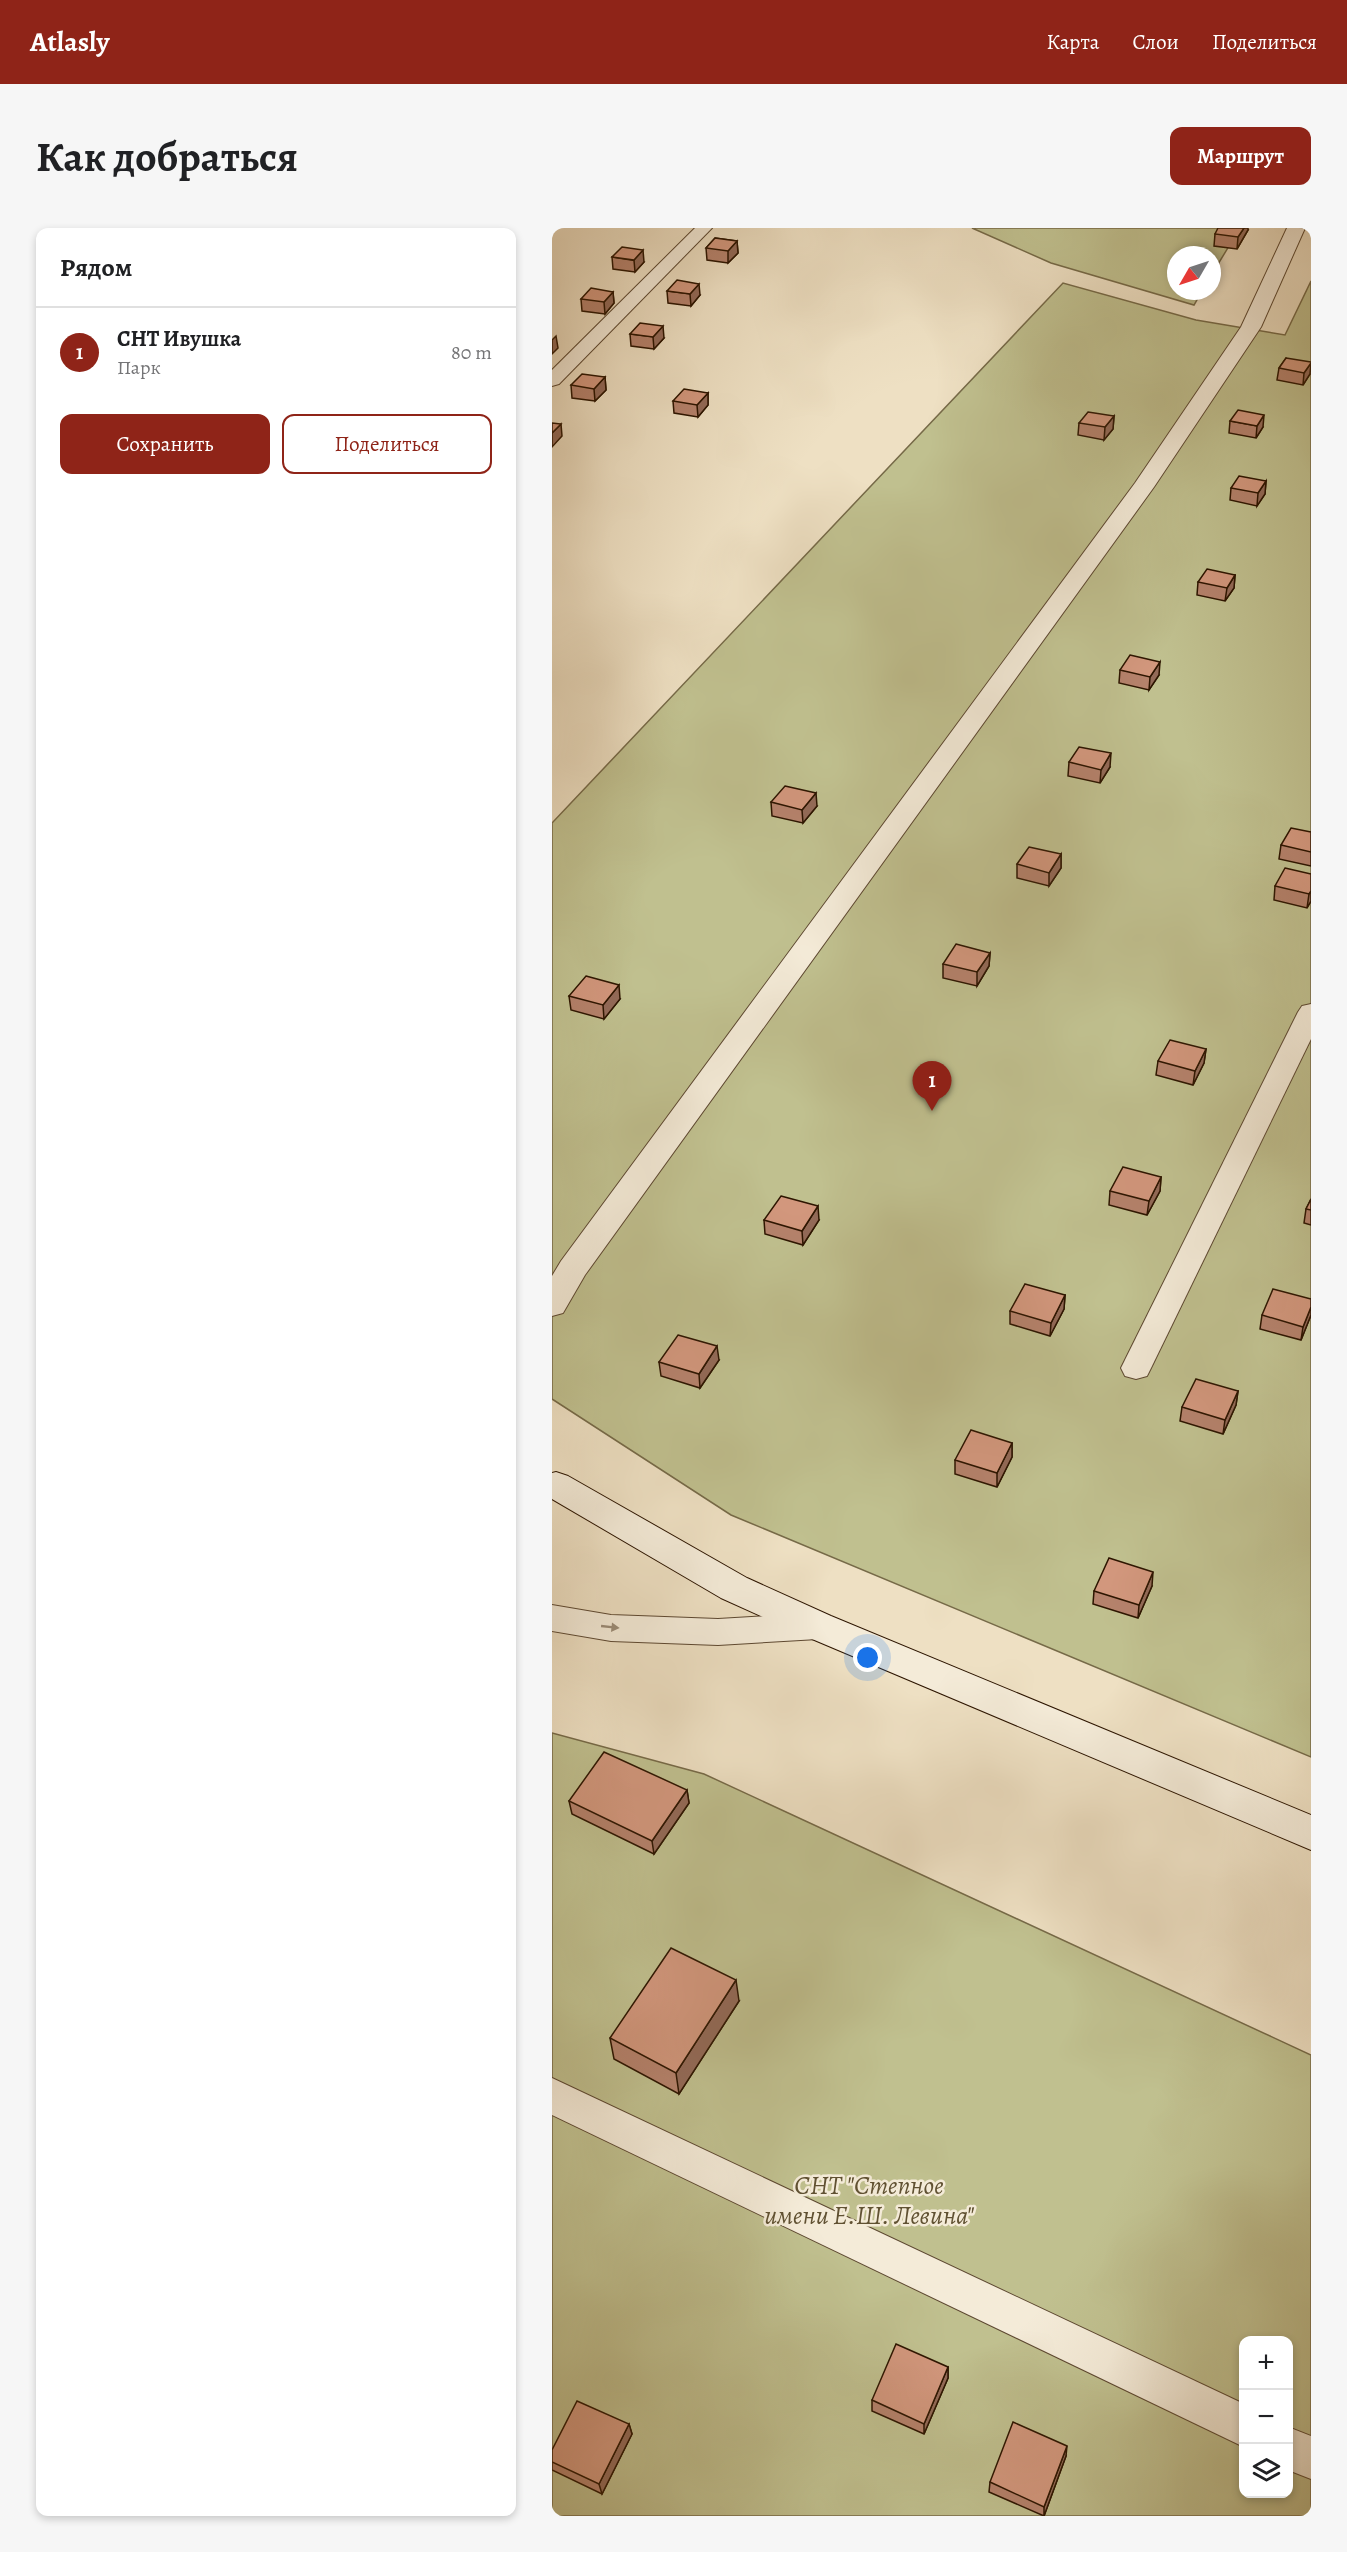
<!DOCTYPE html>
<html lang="ru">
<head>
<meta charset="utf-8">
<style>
  body { margin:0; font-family:Alegreya,serif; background:#f6f6f6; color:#202124 }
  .controls { position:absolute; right:18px; bottom:18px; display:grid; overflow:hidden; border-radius:12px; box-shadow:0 3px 9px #0003 }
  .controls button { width:54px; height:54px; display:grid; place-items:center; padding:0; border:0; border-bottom:2px solid #e0e0e0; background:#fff; color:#202124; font:30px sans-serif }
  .compass { position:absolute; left:615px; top:18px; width:54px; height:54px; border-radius:50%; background:#fff; box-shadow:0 3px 9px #0003; rotate:231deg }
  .you { position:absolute; left:316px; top:1430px; width:21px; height:21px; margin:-15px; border:4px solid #fff; border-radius:50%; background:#1a73e8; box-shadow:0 0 0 9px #1a73e833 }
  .badge { display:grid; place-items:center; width:39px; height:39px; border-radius:50%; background:#8f2418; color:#fff; font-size:20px; font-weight:700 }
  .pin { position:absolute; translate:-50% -50px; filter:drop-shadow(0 2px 3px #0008) }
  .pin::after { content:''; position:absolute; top:32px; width:21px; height:18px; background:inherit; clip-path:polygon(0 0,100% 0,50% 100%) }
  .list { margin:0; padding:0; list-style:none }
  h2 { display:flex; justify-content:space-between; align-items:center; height:78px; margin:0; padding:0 24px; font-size:26px }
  h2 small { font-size:20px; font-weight:400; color:#757577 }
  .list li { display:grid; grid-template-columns:39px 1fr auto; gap:18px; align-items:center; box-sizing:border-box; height:90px; padding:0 24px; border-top:2px solid #e0e0e0 }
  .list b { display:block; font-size:22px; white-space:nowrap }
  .list p { margin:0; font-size:20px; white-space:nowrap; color:#757577 }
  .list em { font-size:20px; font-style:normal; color:#757577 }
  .actions { display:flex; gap:12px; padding:18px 24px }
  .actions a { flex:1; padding:14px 0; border:2px solid #8f2418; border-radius:12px; text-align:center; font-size:21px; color:#8f2418 }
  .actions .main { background:#8f2418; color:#fff }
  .icon { flex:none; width:33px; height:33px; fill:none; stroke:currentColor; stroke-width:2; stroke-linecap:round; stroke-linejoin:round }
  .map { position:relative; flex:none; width:759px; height:2288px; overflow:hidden; border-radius:12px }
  header { display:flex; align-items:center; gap:36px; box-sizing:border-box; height:84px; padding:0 30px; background:#8f2418; color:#fff }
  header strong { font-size:28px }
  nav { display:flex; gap:33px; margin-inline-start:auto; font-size:21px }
  .intro { display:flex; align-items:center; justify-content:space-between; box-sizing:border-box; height:144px; padding:0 36px }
  h1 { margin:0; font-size:42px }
  .button { padding:15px 27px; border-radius:12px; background:#8f2418; color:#fff; font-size:21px; font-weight:700 }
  main { display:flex; gap:36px; padding:0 36px }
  aside { flex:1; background:#fff; border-radius:12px; box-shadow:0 3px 9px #0003 }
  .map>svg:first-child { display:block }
</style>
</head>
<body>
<header>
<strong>Atlasly</strong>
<nav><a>Карта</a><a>Слои</a><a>Поделиться</a></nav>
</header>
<div class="intro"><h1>Как добраться</h1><a class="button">Маршрут</a></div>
<main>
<aside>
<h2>Рядом<small></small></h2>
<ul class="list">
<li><span class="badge">1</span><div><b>СНТ Ивушка</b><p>Парк</p></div><em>80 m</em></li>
</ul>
<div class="actions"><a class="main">Сохранить</a><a>Поделиться</a></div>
</aside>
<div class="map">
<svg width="759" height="2288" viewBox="0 0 759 2288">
  <rect width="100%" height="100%" fill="#eee0c3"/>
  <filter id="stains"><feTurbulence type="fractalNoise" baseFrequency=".00333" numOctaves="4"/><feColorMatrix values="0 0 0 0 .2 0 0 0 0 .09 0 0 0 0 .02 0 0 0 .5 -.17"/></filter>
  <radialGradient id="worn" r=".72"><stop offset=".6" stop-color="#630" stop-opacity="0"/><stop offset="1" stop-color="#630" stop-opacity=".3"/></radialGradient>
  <!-- green -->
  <g fill="#c0c08f" stroke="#766a48" stroke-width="1.5" fill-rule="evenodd">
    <polygon points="420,0 688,0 660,46 660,27 624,27 624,63 650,63 642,77 499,35"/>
    <polygon points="759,53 759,1529 179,1287 0,1171 0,595 511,55 644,92 733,107"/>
    <path d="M 0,1505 L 152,1546 L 759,1827 L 759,2288 L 0,2288 ZM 692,2112 L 736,2112 L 736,2266 L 692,2266 Z"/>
  </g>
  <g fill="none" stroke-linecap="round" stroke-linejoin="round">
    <!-- lane casing -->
    <g stroke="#5d4831" stroke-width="2">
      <g id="lane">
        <polygon points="143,0 160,0 7,156 0,158 0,142"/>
        <polygon points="759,776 759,811 599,1140 595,1148 584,1151 573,1148 569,1140 746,784 750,778"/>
        <polygon points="0,1377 59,1387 166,1391 266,1385 278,1389 282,1398 278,1407 266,1411 166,1417 59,1413 0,1403"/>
        <polygon points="0,1850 692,2176 692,2219 0,1887"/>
        <polygon points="736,2199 759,2208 759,2251 736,2242"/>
      </g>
    </g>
    <!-- street casing -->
    <g stroke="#5d4831" stroke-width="2">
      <polygon id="street" points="735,0 753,0 709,99 602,259 33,1047 11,1085 0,1088 0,1048 9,1033 583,255 689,99"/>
    </g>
    <!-- secondary casing -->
    <g stroke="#2d1500" stroke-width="2">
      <polygon id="secondary" points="4,1244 16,1248 195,1350 279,1388 759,1587 759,1622 253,1408 169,1370 0,1271 0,1245"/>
    </g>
    <!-- lane -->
    <use href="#lane" fill="#f4ebd8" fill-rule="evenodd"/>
    <!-- street -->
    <use href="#street" fill="#f4ebd8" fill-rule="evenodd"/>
    <!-- secondary -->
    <use href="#secondary" fill="#f4ebd8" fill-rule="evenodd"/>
  </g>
  <!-- wall -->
  <g fill="#b5826c" stroke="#2d1500" stroke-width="1.5">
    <polygon points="696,2 685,21 662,18 663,6"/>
    <polygon points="163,10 185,13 186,25 176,35 155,32 154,20"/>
    <polygon points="60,29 92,34 83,44 61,41"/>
    <polygon points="115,63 148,67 139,78 116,75"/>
    <polygon points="61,64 62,75 53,86 30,83 29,71"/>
    <polygon points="78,106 112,110 102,121 79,118"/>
    <polygon points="734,130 758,146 751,157 725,152 727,140"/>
    <polygon points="53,149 54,162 43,173 20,170 19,157"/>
    <polygon points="156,165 156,177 146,189 122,185 121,173"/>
    <polygon points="562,188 561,201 552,212 526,207 527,195"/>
    <polygon points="678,193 711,199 704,210 677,205"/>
    <polygon points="714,253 713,266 705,278 678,272 679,260"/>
    <polygon points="683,347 682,360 673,373 645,367 646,354"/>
    <polygon points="568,442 607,447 597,462 567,455"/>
    <polygon points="517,534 558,539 548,555 516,548"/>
    <polygon points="219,574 265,578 251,595 220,588"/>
    <polygon points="759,604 759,638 727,631 729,617"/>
    <polygon points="509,626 509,640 497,658 465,650 465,636"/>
    <polygon points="759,646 759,673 755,680 722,672 723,658"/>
    <polygon points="438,725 437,738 425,758 391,750 391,736"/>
    <polygon points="17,768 68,771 52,791 19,782"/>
    <polygon points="654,821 652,835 641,857 604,847 606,833"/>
    <polygon points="609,949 608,963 595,987 557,977 558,963"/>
    <polygon points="759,971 759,997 752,995 754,981"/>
    <polygon points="212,992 267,992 251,1017 213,1006"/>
    <polygon points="513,1067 512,1081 498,1108 458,1096 458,1083"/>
    <polygon points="759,1071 759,1087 749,1112 708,1101 710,1087"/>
    <polygon points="167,1132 148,1160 109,1148 107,1134"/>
    <polygon points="686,1163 684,1177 671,1206 628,1193 630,1179"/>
    <polygon points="460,1215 460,1229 445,1259 403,1246 403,1232"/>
    <polygon points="600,1358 586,1390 541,1376 542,1363"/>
    <polygon points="135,1562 137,1575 102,1626 20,1586 17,1573"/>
    <polygon points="187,1773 127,1866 62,1831 58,1810"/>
    <polygon points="396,2139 396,2150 372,2206 320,2183 320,2172"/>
    <polygon points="77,2196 80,2206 50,2266 0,2242 0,2222"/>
    <polygon points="514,2228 492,2288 437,2264 438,2254"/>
  </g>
  <!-- shaded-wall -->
  <g fill="#936a58" stroke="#2d1500" stroke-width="1.5">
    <polygon points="692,0 696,0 696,2 685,21 686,9"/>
    <polygon points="185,13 186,25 176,35 176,23"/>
    <polygon points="91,22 92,34 83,44 82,32"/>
    <polygon points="147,56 148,67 139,78 138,66"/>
    <polygon points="61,64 62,75 53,86 52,74"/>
    <polygon points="111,98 112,110 102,121 101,109"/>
    <polygon points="4,108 6,120 0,126 0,112"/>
    <polygon points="759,135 758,146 751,157 752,145"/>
    <polygon points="53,149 54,162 43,173 42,161"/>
    <polygon points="156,165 156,177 146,189 145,177"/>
    <polygon points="712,187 711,199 704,210 705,198"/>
    <polygon points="562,188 561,201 552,212 553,199"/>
    <polygon points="9,196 10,208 0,219 0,205"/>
    <polygon points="714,253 713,266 705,278 706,265"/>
    <polygon points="683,347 682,360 673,373 675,360"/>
    <polygon points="608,434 607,447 597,462 598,449"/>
    <polygon points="559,525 558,539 548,555 549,542"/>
    <polygon points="264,565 265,578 251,595 250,582"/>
    <polygon points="509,626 509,640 497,658 497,645"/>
    <polygon points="759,663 759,673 755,680 757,666"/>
    <polygon points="438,725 437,738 425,758 425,744"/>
    <polygon points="67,757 68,771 52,791 51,777"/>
    <polygon points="654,821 652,835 641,857 643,843"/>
    <polygon points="609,949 608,963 595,987 597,973"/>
    <polygon points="266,978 267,992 251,1017 250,1003"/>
    <polygon points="513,1067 512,1081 498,1108 499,1095"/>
    <polygon points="759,1079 759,1087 749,1112 751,1099"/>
    <polygon points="165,1118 167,1132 148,1160 147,1146"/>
    <polygon points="686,1163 684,1177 671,1206 673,1192"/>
    <polygon points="460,1215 460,1229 445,1259 445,1245"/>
    <polygon points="601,1344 600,1358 586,1390 587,1377"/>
    <polygon points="135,1562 137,1575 102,1626 100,1613"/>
    <polygon points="184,1752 187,1773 127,1866 124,1845"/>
    <polygon points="396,2139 396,2150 372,2206 372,2196"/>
    <polygon points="77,2196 80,2206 50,2266 47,2256"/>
    <polygon points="515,2218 514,2228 492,2288 492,2279"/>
  </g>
  <!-- building -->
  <g fill="#d2977d" stroke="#2d1500" stroke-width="1.5">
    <polygon points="666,0 692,0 686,9 663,6"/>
    <polygon points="163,10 185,13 176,23 154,20"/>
    <polygon points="70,19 91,22 82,32 60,29"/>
    <polygon points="125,52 147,56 138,66 115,63"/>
    <polygon points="39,60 61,64 52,74 29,71"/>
    <polygon points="88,95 111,98 101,109 78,106"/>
    <polygon points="734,130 759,134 759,135 752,145 727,140"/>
    <polygon points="30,146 53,149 42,161 19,157"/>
    <polygon points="132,161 156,165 145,177 121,173"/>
    <polygon points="686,182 712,187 705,198 678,193"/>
    <polygon points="536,184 562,188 553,199 527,195"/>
    <polygon points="0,195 9,196 0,205"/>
    <polygon points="687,248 714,253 706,265 679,260"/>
    <polygon points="655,341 683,347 675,360 646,354"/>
    <polygon points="578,427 608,434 598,449 568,442"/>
    <polygon points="527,519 559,525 549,542 517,534"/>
    <polygon points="233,558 264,565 250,582 219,574"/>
    <polygon points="739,600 759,604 759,624 729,617"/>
    <polygon points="477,619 509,626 497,645 465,636"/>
    <polygon points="733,640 759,646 759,663 757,666 723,658"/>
    <polygon points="404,716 438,725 425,744 391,736"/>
    <polygon points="34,748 67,757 51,777 17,768"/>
    <polygon points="618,812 654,821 643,843 606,833"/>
    <polygon points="571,939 609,949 597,973 558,963"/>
    <polygon points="229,968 266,978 250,1003 212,992"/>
    <polygon points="759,971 759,982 754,981"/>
    <polygon points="473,1056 513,1067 499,1095 458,1083"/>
    <polygon points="721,1061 759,1071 759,1079 751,1099 710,1087"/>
    <polygon points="126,1107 165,1118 147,1146 107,1134"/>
    <polygon points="644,1151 686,1163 673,1192 630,1179"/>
    <polygon points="419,1202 460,1215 445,1245 403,1232"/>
    <polygon points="557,1330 601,1344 587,1377 542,1363"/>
    <polygon points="52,1524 135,1562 100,1613 17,1573"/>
    <polygon points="119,1720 184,1752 124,1845 58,1810"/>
    <polygon points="344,2116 396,2139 372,2196 320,2172"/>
    <polygon points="25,2173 77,2196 47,2256 0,2234 0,2222"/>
    <polygon points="461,2194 515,2218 492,2279 438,2254"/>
  </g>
  <!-- one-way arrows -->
  <defs><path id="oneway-solid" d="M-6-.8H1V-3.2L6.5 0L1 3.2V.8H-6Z" transform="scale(1.5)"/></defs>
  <use fill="#9a8b77" href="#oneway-solid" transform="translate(58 1399) rotate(6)"/>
  <g text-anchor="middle" stroke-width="5" stroke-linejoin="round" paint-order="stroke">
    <!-- near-park labels -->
    <g font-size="26" font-style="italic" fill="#605132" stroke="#f4ebd8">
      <text x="317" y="1966">СНТ "Степное<tspan x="317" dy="30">имени Е.Ш. Левина"</tspan></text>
    </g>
  </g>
  <rect width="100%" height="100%" filter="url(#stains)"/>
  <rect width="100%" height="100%" fill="url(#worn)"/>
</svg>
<div class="controls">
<button>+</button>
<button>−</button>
<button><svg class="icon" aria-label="layers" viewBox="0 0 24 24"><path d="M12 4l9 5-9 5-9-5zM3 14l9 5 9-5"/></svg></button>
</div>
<svg class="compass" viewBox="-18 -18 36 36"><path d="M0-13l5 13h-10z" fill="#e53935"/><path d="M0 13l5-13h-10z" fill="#757577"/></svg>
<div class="you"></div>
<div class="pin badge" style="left:380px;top:883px">1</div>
</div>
</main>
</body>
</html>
